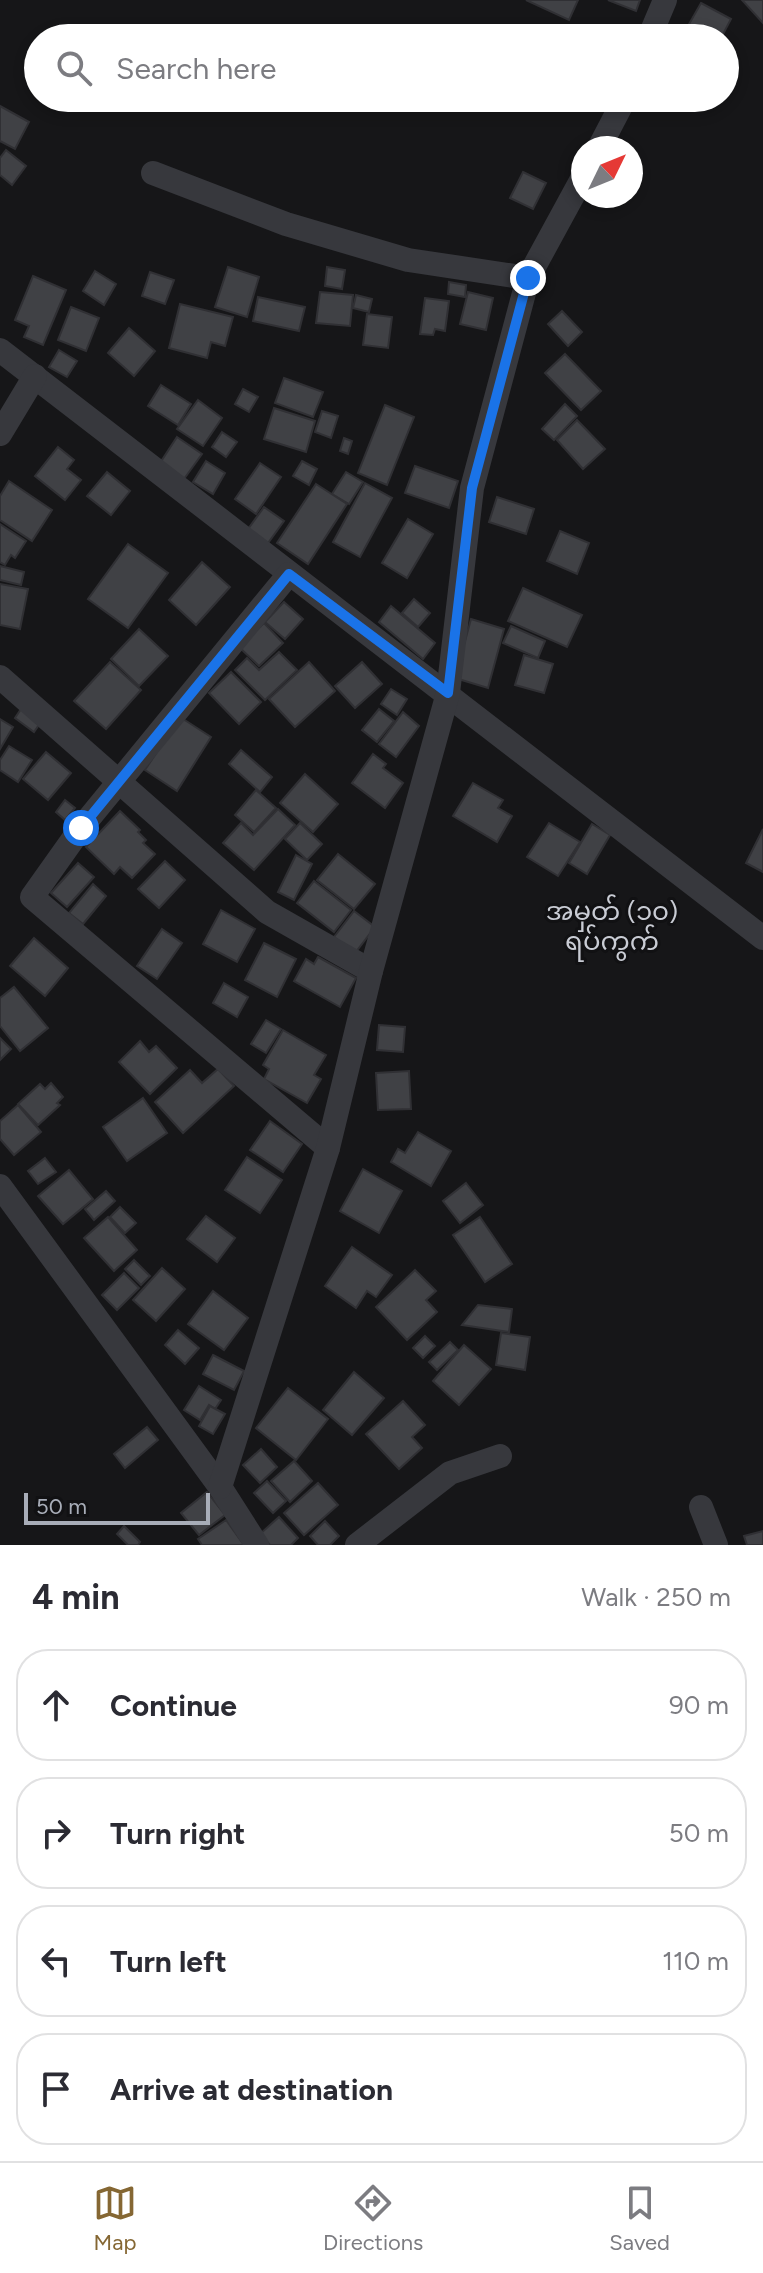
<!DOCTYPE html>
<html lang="en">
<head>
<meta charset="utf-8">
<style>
  body { margin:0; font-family:Figtree,"Noto Sans Myanmar",sans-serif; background:#f7f7f7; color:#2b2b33 }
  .compass { position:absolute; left:571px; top:136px; width:72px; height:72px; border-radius:50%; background:#fff; box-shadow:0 4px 12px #0003; rotate:47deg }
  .scale { position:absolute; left:24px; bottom:20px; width:186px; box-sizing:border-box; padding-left:8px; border:4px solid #a8adb8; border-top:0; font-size:22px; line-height:28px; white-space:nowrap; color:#a8adb8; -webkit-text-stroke:6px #111113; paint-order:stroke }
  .stop { position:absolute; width:24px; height:24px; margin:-18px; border:6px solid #1a73e8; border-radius:50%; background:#fff }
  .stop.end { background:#1a73e8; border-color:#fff; box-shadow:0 2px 8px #0008 }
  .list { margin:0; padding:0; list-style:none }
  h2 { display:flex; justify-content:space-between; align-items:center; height:104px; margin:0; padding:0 32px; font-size:34px }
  h2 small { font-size:26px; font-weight:400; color:#7c7c81 }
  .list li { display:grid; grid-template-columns:52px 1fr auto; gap:24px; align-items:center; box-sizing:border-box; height:112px; margin:0 16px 16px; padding:0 16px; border:2px solid #e1e1e2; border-radius:32px }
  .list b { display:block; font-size:30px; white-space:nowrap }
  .list em { font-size:26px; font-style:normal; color:#7c7c81 }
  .icon { flex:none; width:44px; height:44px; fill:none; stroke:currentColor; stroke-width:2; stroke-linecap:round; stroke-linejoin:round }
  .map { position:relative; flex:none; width:763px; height:1545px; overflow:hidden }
  .search { position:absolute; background:#fff; box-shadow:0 4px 12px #0003; left:24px; right:24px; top:24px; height:88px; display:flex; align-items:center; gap:20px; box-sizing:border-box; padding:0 28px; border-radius:44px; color:#7c7c81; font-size:30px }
  .sheet { height:616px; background:#fff }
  nav { display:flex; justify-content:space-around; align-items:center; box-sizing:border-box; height:112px; border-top:2px solid #e1e1e2; background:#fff; font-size:22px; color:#7c7c81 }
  nav a { display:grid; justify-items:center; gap:4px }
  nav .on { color:#856733 }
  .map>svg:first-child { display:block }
</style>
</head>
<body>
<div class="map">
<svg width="763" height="1545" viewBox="0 0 763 1545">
  <rect width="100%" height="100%" fill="#161618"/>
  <!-- building -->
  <g fill="#404145" stroke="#303034" stroke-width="2">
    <polygon points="526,0 578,0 569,20"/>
    <polygon points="608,0 640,0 636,11"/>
    <polygon points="742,0 763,0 763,23"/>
    <polygon points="701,3 731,19 721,38 694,38 684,33"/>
    <polygon points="0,106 29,122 15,149 0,141"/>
    <polygon points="6,150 26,166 12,185 0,175 0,158"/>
    <polygon points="523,172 546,183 533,209 510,198"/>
    <polygon points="228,267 259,277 247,317 215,307"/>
    <polygon points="327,267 345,270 342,289 325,286"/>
    <polygon points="95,271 116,284 104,305 83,291"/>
    <polygon points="150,272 174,280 165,304 142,296"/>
    <polygon points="33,276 66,290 43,345 24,337 29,326 15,320"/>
    <polygon points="449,282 466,285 465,297 448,294"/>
    <polygon points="320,292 353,295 350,326 316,323"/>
    <polygon points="468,292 493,298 486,330 460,324"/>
    <polygon points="356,295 372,299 369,312 353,308"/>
    <polygon points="258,297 305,307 299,331 253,321"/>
    <polygon points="425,298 449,301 445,331 435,329 433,335 420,334"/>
    <polygon points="180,304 233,317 225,346 211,342 207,358 169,348"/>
    <polygon points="71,307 99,318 86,351 58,340"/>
    <polygon points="562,311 582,332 568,346 548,324"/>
    <polygon points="367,314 392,317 388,348 363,345"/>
    <polygon points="129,328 155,351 134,376 108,353"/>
    <polygon points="59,350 77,361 67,377 49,367"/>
    <polygon points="565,354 601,391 581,410 545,373"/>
    <polygon points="284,378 323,392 313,417 275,403"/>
    <polygon points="161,385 191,404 178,425 148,406"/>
    <polygon points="243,389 258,397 249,412 235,404"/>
    <polygon points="198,400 222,418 203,446 177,429"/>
    <polygon points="565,404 577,416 554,440 542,429"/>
    <polygon points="385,405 414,417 387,485 358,473"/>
    <polygon points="274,408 315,421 306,452 264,439"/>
    <polygon points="322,411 338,416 331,438 315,432"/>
    <polygon points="577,420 605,449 583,469 557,440"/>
    <polygon points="222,432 237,442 226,457 212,447"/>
    <polygon points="177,437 202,454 184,479 160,463"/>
    <polygon points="344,438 352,441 348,454 340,451"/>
    <polygon points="58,447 74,460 67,469 81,480 65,500 35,476"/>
    <polygon points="206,461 225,473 213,494 193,482"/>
    <polygon points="302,461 317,469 309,485 293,476"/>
    <polygon points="260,463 281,477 256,514 235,499"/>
    <polygon points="415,466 458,481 449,508 405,493"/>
    <polygon points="107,472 130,491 111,515 87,496"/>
    <polygon points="346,472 363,482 349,504 332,494"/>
    <polygon points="9,481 52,510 32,541 0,520 0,496"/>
    <polygon points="365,483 392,498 360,557 333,542"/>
    <polygon points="316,484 347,504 308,564 277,543"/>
    <polygon points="497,497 534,509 526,534 489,522"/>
    <polygon points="264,507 284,521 268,543 248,529"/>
    <polygon points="408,519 433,534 407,578 382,563"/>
    <polygon points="0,524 26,541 15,558 11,555 5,565 0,562"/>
    <polygon points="560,531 589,543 577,574 547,561"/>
    <polygon points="128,544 168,573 128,628 88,599"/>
    <polygon points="202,562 230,587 196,625 169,600"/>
    <polygon points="0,566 24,572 21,585 0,580"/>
    <polygon points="0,584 28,589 20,629 0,625"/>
    <polygon points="523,588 582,615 567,647 508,621"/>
    <polygon points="414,599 430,613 418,627 402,613"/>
    <polygon points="284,602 303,619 285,639 265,622"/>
    <polygon points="391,606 435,643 423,659 379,622"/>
    <polygon points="471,619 504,629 488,688 455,678"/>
    <polygon points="264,623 283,643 259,666 239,647"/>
    <polygon points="511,626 545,641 538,658 503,643"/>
    <polygon points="139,629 168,656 139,686 111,659"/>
    <polygon points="279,652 297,670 265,700 235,670 247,658 259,670"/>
    <polygon points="524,655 553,664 544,693 515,685"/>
    <polygon points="110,662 141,690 106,729 74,701"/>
    <polygon points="309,662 335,691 295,727 269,699"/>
    <polygon points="362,662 382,684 355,708 335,686"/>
    <polygon points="231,672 261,702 239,724 209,693"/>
    <polygon points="391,689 407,699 397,715 381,704"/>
    <polygon points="25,703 45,716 34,732 15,718"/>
    <polygon points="379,709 394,721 377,742 362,730"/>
    <polygon points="403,712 419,726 396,757 379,744"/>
    <polygon points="180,717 211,737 177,791 145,770"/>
    <polygon points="0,719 13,727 0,749"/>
    <polygon points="9,746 32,760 18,782 0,770 0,760"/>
    <polygon points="241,750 272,777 260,792 229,764"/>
    <polygon points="46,752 71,773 48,800 23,779"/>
    <polygon points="373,754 386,764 383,768 403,783 385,808 352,783"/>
    <polygon points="305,774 338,804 313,832 280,803"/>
    <polygon points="473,783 503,800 498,808 512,816 497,842 453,816"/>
    <polygon points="256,790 276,808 254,832 235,815"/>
    <polygon points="65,800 75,808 65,820 56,812"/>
    <polygon points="278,809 295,825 254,870 223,843 241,823 253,835"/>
    <polygon points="120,811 140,830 138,832 146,840 143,843 155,854 132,878 120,867 114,874 86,847"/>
    <polygon points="300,823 322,844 307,860 285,839"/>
    <polygon points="549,823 580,842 558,876 527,857"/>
    <polygon points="592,824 610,835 587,874 569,863"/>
    <polygon points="763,829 763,872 746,863"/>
    <polygon points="338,854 375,884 354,909 317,880"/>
    <polygon points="296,855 312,864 294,900 278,892"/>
    <polygon points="165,861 185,880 159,908 138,889"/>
    <polygon points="78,863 94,877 67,907 51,893"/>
    <polygon points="314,881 351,910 334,932 297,903"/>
    <polygon points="93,884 106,896 83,924 69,913"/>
    <polygon points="221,910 255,929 237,962 203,944"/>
    <polygon points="354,911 375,927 355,953 334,937"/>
    <polygon points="162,929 182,943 157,979 137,966"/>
    <polygon points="34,938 68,968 45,996 10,966"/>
    <polygon points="264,943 296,959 277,997 245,980"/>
    <polygon points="318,957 356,978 340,1007 294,981 306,959 314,964"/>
    <polygon points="224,983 248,997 237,1017 213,1003"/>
    <polygon points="14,987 48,1028 20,1051 0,1026 0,998"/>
    <polygon points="266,1020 281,1029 266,1053 251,1044"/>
    <polygon points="379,1025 405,1027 403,1052 377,1050"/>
    <polygon points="283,1030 326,1055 314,1075 321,1079 307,1103 264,1079 269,1069 263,1065"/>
    <polygon points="0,1038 11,1049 0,1060"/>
    <polygon points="140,1041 149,1052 156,1046 177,1068 150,1094 119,1062"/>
    <polygon points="218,1069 234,1086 183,1133 155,1102 190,1070 202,1083"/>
    <polygon points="409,1071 411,1109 378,1110 376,1073"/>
    <polygon points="51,1083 63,1097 57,1103 60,1105 38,1125 18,1104 40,1084 45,1089"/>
    <polygon points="143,1098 167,1133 127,1161 103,1127"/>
    <polygon points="18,1105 41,1132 14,1155 0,1139 0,1121"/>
    <polygon points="270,1121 302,1144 283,1172 250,1150"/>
    <polygon points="418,1132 451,1151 431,1186 391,1162 398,1149 405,1153"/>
    <polygon points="247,1157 282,1180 260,1213 225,1190"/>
    <polygon points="45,1158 56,1172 38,1184 28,1171"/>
    <polygon points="363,1169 402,1191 379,1233 340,1211"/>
    <polygon points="69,1170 93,1199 63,1224 38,1196"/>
    <polygon points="466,1183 483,1205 460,1223 443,1201"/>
    <polygon points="106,1191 115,1201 94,1220 85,1209"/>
    <polygon points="120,1207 136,1223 125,1233 110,1217"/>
    <polygon points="206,1216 235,1238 217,1262 187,1239"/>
    <polygon points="108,1217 137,1250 114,1271 84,1238"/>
    <polygon points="480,1217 512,1264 485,1282 453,1235"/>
    <polygon points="352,1247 392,1275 376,1297 367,1291 356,1308 325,1286"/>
    <polygon points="134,1260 150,1276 141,1285 125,1269"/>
    <polygon points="162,1268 185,1289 156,1321 133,1300"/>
    <polygon points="415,1270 436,1291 426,1300 437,1312 407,1340 376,1307"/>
    <polygon points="124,1273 139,1288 117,1310 102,1295"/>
    <polygon points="213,1291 248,1318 224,1350 188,1324"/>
    <polygon points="478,1305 512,1309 509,1332 462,1325"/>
    <polygon points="178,1330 199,1348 185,1364 165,1345"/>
    <polygon points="501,1333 530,1337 525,1370 496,1365"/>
    <polygon points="425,1336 435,1346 423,1358 413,1348"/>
    <polygon points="450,1342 458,1350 437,1370 429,1362"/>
    <polygon points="464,1345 491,1369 459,1405 433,1381"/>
    <polygon points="213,1355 244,1371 234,1390 203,1374"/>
    <polygon points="354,1372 384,1398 352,1435 323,1410"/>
    <polygon points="199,1386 221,1400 215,1409 209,1405 200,1420 184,1410"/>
    <polygon points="288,1388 328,1419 296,1460 256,1428"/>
    <polygon points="403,1401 425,1425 412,1437 422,1448 399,1469 366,1434"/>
    <polygon points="210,1406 225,1414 213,1434 199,1426"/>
    <polygon points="147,1427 158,1440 125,1468 114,1454"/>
    <polygon points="261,1449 277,1467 260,1483 243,1465"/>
    <polygon points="294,1461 312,1481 290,1502 271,1481"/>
    <polygon points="267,1481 286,1501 273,1513 254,1493"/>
    <polygon points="318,1483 338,1505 304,1535 284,1513"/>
    <polygon points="207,1492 225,1515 199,1535 181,1513"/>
    <polygon points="279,1517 298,1538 291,1545 270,1545 260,1534"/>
    <polygon points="226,1520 244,1545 202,1545 198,1539"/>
    <polygon points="325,1521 339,1536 330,1545 318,1545 310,1536"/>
    <polygon points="124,1526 140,1542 138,1545 128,1545 117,1534"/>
    <polygon points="763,1531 763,1545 747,1545 744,1536"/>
  </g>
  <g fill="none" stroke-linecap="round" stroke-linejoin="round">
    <!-- street -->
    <g stroke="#37383d" stroke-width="24">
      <polyline points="649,38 665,0"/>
      <polyline points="599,148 625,98"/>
      <polyline points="153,173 286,224 408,260 528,278"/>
      <polyline points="0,350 763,938"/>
      <polyline points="0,434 35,376"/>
      <polyline points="289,574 81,828 32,897 328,1148"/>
      <polyline points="0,677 267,912 371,971"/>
      <polyline points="0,1186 220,1487 257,1545"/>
      <polyline points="220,1487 328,1148 371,971 448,693 472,488 528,278 583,177"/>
      <polyline points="701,1507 716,1545"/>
      <polyline points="357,1545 450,1473 500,1456"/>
    </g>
  </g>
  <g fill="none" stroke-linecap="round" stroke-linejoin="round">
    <!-- route -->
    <polyline stroke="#1a73e8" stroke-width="10" points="81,828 289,574 448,693 472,488 528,278"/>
  </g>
  <g text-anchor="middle" stroke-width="6" stroke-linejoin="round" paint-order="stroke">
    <!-- quarter labels -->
    <g font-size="26" fill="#c9ccd4" stroke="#111113">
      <text x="612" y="920">အမှတ် (၁၀)<tspan x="612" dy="30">ရပ်ကွက်</tspan></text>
    </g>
  </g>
</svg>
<svg class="compass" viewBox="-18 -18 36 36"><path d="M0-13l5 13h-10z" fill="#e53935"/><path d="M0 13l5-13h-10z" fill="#7c7c81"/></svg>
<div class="scale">50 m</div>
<div class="stop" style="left:81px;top:828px"></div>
<div class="stop end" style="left:528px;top:278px"></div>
<div class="search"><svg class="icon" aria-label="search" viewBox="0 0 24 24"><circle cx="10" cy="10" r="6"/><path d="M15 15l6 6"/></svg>Search here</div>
</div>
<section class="sheet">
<h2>4 min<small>Walk · 250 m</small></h2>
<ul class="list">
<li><svg class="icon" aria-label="ahead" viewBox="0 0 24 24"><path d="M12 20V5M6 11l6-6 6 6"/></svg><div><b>Continue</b></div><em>90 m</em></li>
<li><svg class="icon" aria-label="right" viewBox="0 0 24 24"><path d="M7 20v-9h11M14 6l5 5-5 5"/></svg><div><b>Turn right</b></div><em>50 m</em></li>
<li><svg class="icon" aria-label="left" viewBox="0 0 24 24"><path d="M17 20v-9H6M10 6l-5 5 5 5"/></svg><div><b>Turn left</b></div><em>110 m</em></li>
<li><svg class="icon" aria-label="arrive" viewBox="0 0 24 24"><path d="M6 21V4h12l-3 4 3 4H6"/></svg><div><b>Arrive at destination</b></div></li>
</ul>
</section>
<nav>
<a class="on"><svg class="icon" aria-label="map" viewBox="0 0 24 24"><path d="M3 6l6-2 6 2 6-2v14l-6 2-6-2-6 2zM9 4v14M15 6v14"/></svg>Map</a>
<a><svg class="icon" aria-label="directions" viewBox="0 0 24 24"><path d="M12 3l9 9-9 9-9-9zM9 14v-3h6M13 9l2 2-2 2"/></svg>Directions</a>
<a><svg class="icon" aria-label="saved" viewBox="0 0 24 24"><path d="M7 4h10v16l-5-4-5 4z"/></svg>Saved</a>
</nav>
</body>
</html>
